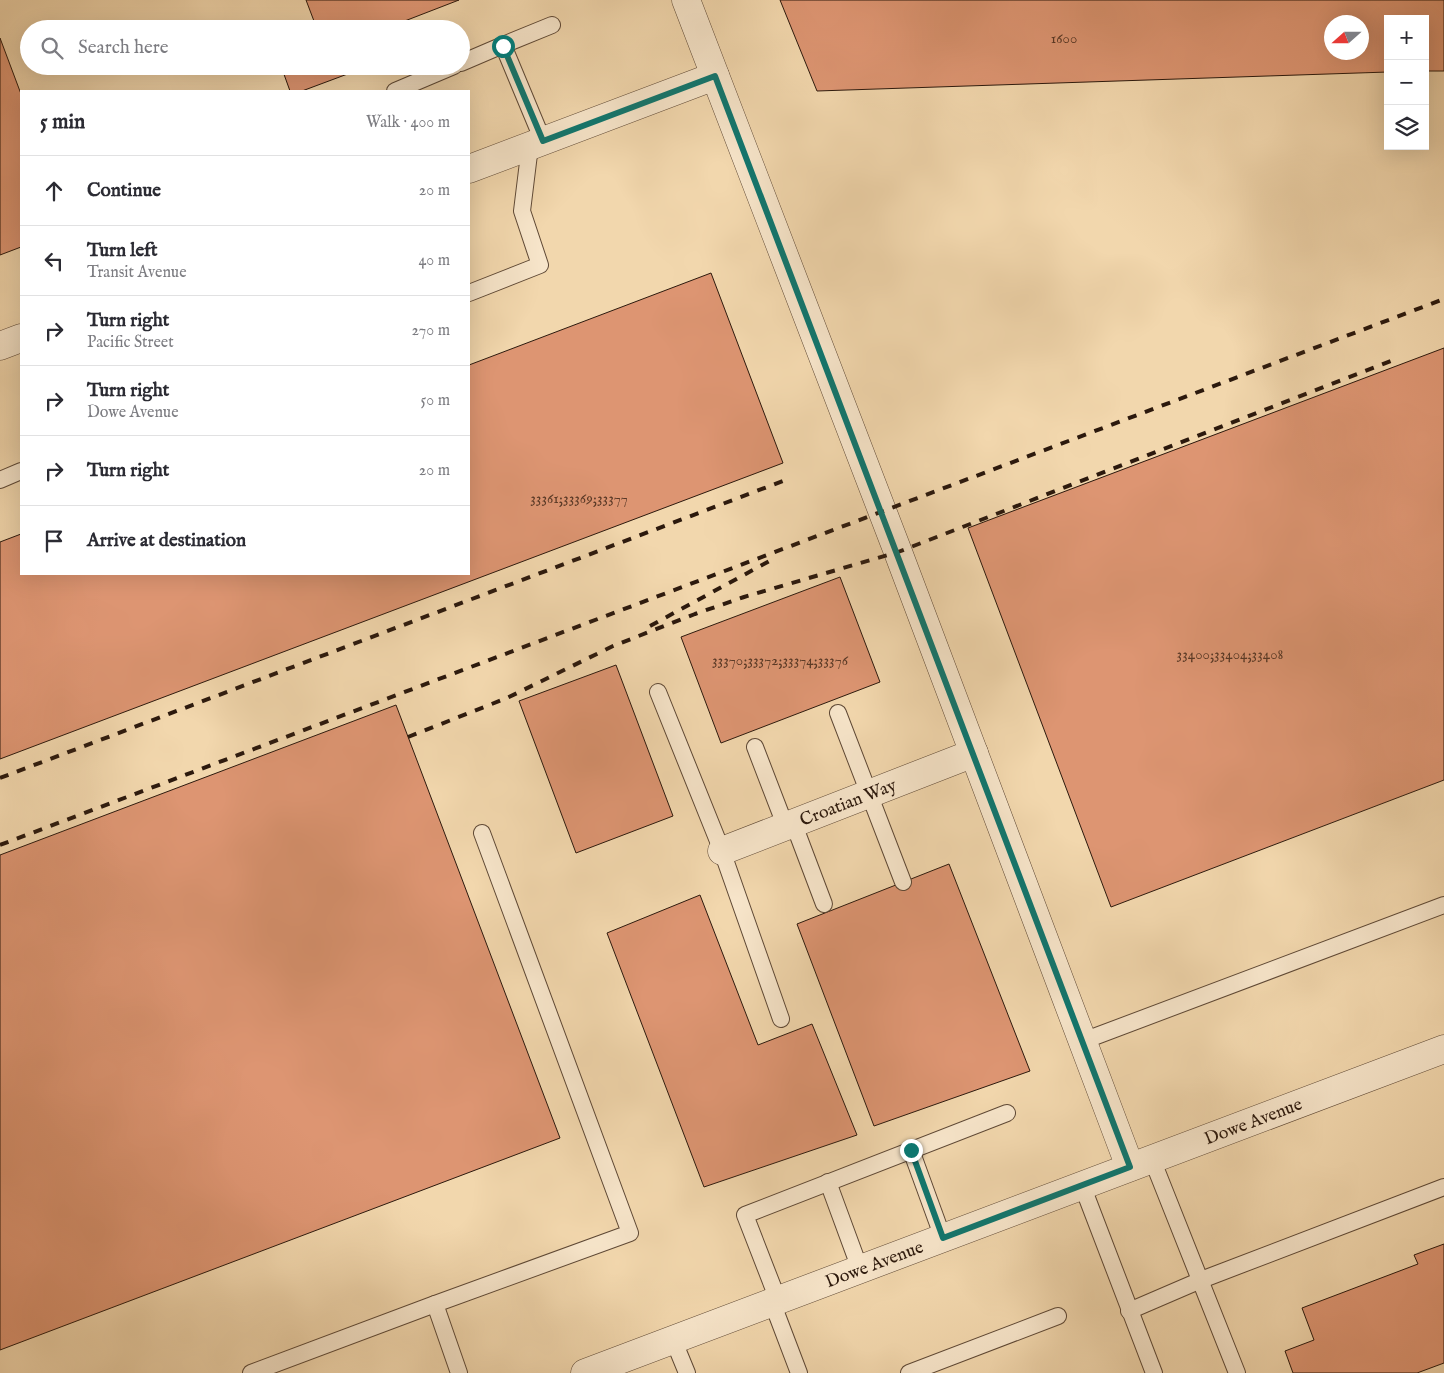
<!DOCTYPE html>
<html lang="en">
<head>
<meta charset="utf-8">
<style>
  body { margin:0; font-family:"IM FELL English",serif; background:#f7f7f7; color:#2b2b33 }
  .controls { position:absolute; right:15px; top:15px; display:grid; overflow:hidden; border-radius:0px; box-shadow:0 5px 20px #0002 }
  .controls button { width:45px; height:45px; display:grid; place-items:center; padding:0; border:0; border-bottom:1px solid #e1e1e2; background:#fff; color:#2b2b33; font:25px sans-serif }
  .compass { position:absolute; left:1324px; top:15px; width:45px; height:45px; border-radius:50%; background:#fff; box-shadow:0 5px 20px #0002; rotate:249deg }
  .stop { position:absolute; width:15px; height:15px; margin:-11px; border:4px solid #0f766e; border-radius:50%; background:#fff }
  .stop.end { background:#0f766e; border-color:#fff; box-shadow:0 1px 5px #0008 }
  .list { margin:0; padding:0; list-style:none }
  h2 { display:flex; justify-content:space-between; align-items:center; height:65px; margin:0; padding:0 20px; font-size:21px }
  h2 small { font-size:16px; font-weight:400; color:#7c7c81 }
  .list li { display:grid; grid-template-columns:32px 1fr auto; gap:15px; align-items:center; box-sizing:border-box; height:70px; padding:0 20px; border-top:1px solid #e1e1e2 }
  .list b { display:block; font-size:19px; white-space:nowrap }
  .list p { margin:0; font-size:16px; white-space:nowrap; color:#7c7c81 }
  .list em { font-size:16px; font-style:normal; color:#7c7c81 }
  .icon { flex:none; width:28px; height:28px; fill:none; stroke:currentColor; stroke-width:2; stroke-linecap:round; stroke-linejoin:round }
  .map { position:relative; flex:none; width:1444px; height:1373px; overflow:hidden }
  .search { position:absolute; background:#fff; box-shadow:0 5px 20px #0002; left:20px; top:20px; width:450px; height:55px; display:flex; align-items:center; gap:12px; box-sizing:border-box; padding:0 18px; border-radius:28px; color:#7c7c81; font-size:19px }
  .panel { position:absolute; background:#fff; box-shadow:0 5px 20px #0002; left:20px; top:90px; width:450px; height:485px; border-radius:0px }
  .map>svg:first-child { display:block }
</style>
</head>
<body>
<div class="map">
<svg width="1444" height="1373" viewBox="0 0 1444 1373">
  <rect width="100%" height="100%" fill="#f2d7ad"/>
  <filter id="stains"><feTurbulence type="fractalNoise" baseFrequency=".004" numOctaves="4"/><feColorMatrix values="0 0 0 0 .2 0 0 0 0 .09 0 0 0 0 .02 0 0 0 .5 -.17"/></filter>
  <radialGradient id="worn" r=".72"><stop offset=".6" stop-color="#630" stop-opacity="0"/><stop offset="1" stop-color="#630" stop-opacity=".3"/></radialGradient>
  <!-- building -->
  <g fill="#dd9572" stroke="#2c190d" fill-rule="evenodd">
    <polygon points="306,0 459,0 384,29 317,29"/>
    <path d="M 780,0 L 1444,0 L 1444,71 L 1425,71 L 1425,19 L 1388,19 L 1388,72 L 817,91 ZM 1332,22 L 1362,22 L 1362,52 L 1332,52 Z"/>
    <polygon points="0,38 21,94 21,247 0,255"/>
    <polygon points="281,66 369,66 302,91 290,91"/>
    <polygon points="711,273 783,463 0,759 0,542 21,534 21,574 469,574 469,365"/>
    <polygon points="1444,348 1444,780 1111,907 968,528"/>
    <polygon points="840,577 880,682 721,743 681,637"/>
    <polygon points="616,665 673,816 576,853 519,701"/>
    <polygon points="396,705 560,1138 0,1350 0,855"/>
    <polygon points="949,864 1030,1071 874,1126 797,924"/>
    <polygon points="700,895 758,1045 812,1024 857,1135 704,1187 607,933"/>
    <polygon points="1444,1244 1444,1363 1417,1373 1293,1373 1285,1351 1314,1340 1302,1308 1418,1264 1414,1255"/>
  </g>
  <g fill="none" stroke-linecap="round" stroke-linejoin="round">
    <!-- lane casing -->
    <g stroke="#5e4835" stroke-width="18">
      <g id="lane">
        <polyline points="461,63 503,45"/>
        <polyline points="395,91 454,66"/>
        <polyline points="543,141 503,45 552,25"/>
        <polyline points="469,293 540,265 522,211 530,146"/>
        <polyline points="0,480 21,471"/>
        <polyline points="658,692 722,851 781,1019"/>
        <polyline points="838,713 903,882"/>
        <polyline points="755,747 785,825"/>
        <polyline points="793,822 824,904"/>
        <polyline points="1083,1041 1444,905"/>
        <polyline points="911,1150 943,1238"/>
        <polyline points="1152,1159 1237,1373"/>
        <polyline points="828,1182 860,1269"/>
        <polyline points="1082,1185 1154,1373"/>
        <polyline points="778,1300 745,1215 1007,1113"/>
        <polyline points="772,1302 799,1373"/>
        <polyline points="435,1304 630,1233 482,833"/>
        <polyline points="1129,1311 1201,1280 1444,1187"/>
        <polyline points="673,1339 687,1373"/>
        <polyline points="251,1373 435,1304 459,1373"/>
        <polyline points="909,1373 1058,1316"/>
      </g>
    </g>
    <!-- street casing -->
    <g stroke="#5e4835" stroke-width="29">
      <g id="street">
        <polyline points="686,0 898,552 1130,1167"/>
        <polyline points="469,169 715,76"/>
        <polyline points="0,346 21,338"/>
        <path id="s1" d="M 722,851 L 974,753"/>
        <path id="s2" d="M 585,1373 L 1444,1049"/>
      </g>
    </g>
    <!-- lane -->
    <use href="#lane" stroke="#f7e5ca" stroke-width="16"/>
    <!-- street -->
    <use href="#street" stroke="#f7e5ca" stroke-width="28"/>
    <!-- rail -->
    <g stroke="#2c190d" stroke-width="4" stroke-dasharray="9 9" stroke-linecap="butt">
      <polyline points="650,626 775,558"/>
      <polyline points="408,737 507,698 613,646 695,614 744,597 898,552 1391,361"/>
      <polyline points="0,778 783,481"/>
      <polyline points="0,845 1444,299"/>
    </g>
  </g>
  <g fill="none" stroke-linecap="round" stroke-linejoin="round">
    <!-- route -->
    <polyline stroke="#0f766e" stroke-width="6" points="503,46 543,141 715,76 1130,1167 943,1238 911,1150"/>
  </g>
  <g text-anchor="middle" stroke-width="4.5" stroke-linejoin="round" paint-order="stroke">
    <!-- number labels -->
    <g font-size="15" fill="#583826">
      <text x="1064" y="43">1600</text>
      <text x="579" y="503">33361;33369;33377</text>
      <text x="1230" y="659">33400;33404;33408</text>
      <text x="780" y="665">33370;33372;33374;33376</text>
    </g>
    <!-- street labels -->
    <g font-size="18" fill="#2c190d" stroke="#f7e5ca">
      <text dy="6" stroke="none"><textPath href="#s1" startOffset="135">Croatian Way</textPath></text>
      <text dy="6" stroke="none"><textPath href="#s2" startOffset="714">Dowe Avenue</textPath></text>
      <text dy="6" stroke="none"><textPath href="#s2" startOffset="309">Dowe Avenue</textPath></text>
    </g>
  </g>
  <rect width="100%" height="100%" filter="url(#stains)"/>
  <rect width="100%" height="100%" fill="url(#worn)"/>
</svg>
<div class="controls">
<button>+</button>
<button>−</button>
<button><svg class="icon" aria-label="layers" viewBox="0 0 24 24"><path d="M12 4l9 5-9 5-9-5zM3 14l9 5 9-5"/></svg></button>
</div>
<svg class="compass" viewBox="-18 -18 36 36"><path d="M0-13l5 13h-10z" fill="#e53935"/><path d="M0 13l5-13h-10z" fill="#7c7c81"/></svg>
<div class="stop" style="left:503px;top:46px"></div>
<div class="stop end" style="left:911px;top:1150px"></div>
<div class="search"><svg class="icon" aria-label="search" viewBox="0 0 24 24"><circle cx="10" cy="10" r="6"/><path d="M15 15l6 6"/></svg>Search here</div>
<section class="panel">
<h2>5 min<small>Walk · 400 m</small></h2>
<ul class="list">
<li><svg class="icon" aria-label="ahead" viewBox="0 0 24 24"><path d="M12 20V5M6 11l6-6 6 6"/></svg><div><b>Continue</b></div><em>20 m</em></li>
<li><svg class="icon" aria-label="left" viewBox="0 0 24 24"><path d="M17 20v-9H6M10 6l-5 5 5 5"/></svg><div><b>Turn left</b><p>Transit Avenue</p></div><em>40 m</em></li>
<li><svg class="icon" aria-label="right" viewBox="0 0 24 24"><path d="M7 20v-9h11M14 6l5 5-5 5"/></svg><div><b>Turn right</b><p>Pacific Street</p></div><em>270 m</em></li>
<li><svg class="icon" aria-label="right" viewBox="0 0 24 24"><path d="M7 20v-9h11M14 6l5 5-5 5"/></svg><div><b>Turn right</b><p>Dowe Avenue</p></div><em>50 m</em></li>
<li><svg class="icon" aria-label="right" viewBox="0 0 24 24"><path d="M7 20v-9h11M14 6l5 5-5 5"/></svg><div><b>Turn right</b></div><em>20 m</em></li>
<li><svg class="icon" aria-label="arrive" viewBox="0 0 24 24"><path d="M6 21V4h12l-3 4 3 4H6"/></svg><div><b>Arrive at destination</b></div></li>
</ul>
</section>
</div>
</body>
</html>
